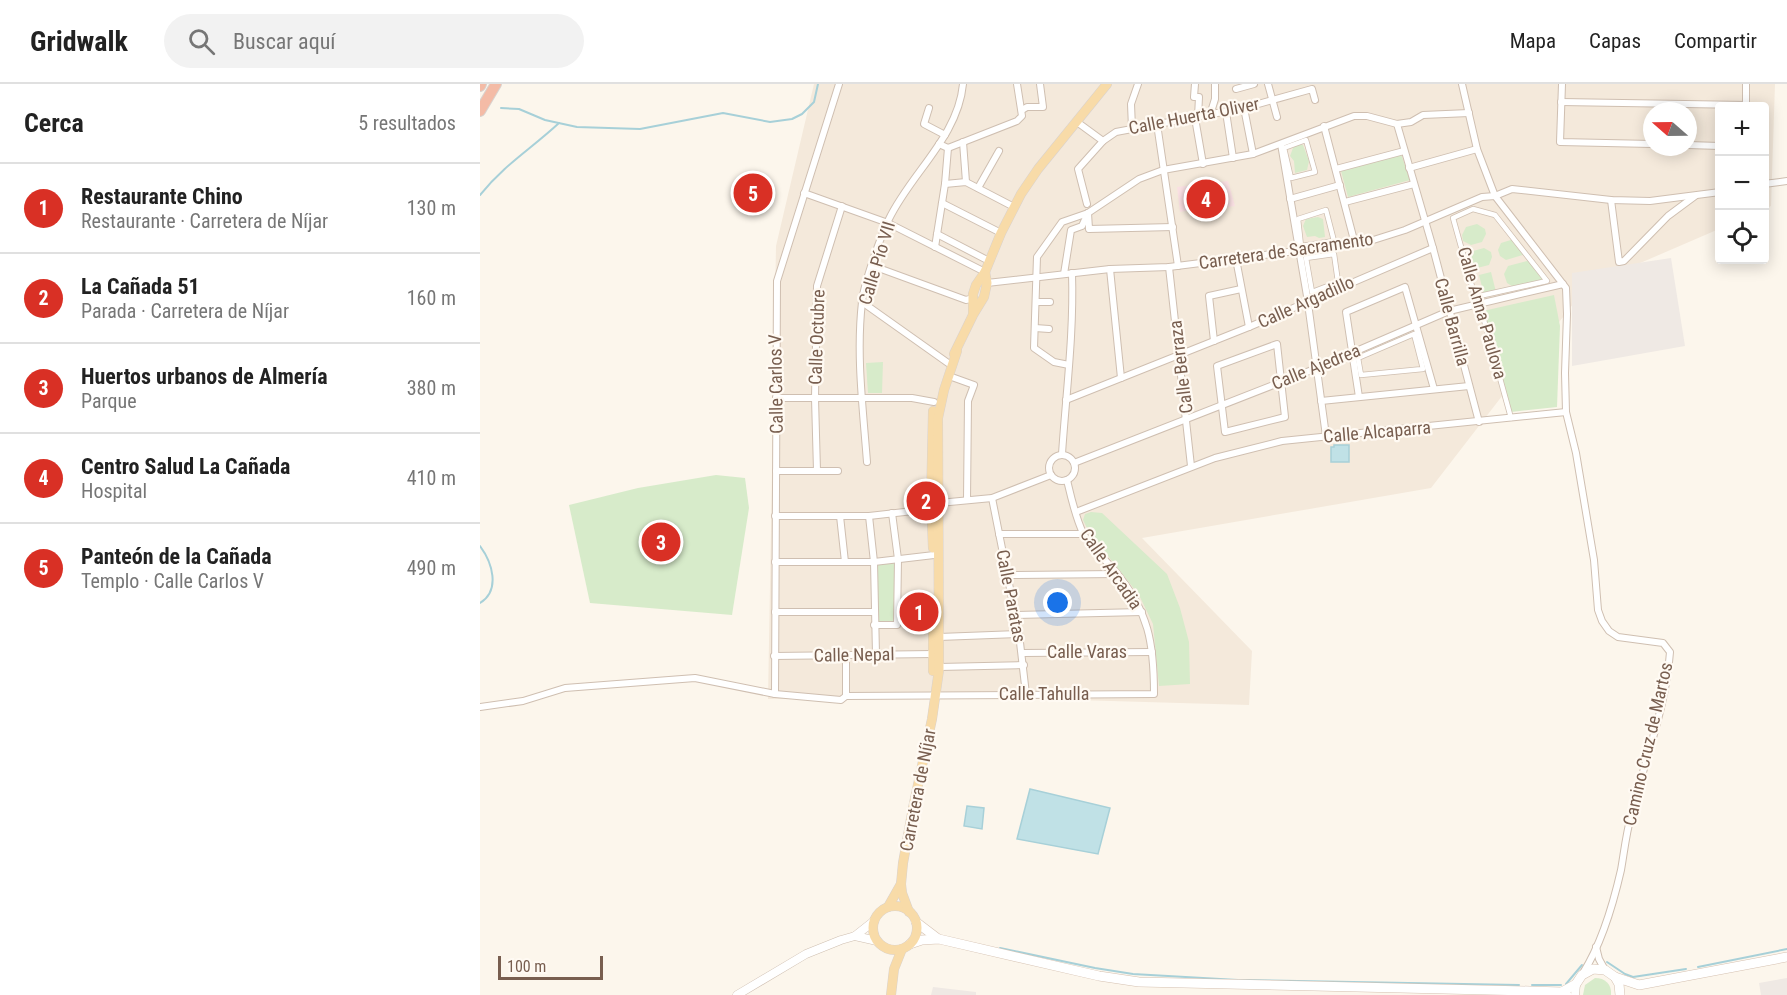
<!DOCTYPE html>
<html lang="es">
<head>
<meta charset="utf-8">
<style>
  body { margin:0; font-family:"Roboto Condensed",sans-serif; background:#f2f2f2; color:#222 }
  .controls { position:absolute; right:18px; top:18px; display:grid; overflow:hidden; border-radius:6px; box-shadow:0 3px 15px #0003 }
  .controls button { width:54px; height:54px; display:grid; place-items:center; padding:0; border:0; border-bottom:2px solid #e0e0e0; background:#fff; color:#222; font:30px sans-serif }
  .compass { position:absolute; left:1163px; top:18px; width:54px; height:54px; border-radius:50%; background:#fff; box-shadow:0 3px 15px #0003; rotate:290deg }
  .scale { position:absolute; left:18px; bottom:15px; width:105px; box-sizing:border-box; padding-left:6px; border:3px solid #785e4f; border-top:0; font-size:16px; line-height:21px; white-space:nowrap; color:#785e4f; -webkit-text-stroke:4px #fffaf3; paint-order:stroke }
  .you { position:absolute; left:578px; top:519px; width:21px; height:21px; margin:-15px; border:4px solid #fff; border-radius:50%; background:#1a73e8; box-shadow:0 0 0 9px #1a73e833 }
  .badge { display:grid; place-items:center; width:39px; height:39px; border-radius:50%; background:#d93025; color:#fff; font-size:20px; font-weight:700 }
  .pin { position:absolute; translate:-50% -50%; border:3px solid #fff; box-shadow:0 2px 6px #0006 }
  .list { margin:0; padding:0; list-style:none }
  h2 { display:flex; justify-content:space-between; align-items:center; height:78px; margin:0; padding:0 24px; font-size:26px }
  h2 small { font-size:20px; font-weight:400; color:#767676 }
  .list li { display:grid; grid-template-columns:39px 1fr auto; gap:18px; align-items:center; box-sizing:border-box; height:90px; padding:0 24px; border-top:2px solid #e0e0e0 }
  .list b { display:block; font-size:22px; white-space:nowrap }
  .list p { margin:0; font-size:20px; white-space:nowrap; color:#767676 }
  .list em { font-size:20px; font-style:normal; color:#767676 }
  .icon { flex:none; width:33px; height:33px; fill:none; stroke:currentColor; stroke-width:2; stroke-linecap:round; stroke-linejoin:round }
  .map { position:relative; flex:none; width:1307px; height:911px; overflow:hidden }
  header { display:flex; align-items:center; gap:36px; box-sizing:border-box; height:84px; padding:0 30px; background:#fff; border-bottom:2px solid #e0e0e0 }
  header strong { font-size:28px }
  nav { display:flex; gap:33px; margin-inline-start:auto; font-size:21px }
  .search { width:420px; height:54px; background:#f2f2f2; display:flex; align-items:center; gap:15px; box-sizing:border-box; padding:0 21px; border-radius:33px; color:#767676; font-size:22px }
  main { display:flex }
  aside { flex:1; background:#fff }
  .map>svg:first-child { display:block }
</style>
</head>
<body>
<header>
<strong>Gridwalk</strong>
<div class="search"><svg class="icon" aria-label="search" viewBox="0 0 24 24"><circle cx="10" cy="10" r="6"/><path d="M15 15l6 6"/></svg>Buscar aquí</div>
<nav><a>Mapa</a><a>Capas</a><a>Compartir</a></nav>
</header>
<main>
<aside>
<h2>Cerca<small>5 resultados</small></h2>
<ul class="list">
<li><span class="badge">1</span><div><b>Restaurante Chino</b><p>Restaurante · Carretera de Níjar</p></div><em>130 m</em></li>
<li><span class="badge">2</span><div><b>La Cañada 51</b><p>Parada · Carretera de Níjar</p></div><em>160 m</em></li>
<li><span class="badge">3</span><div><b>Huertos urbanos de Almería</b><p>Parque</p></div><em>380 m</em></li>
<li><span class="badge">4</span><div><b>Centro Salud La Cañada</b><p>Hospital</p></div><em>410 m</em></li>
<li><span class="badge">5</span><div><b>Panteón de la Cañada</b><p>Templo · Calle Carlos V</p></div><em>490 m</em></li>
</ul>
</aside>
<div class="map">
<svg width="1307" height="911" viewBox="0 0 1307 911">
  <rect width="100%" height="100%" fill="#fcf6ec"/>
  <!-- residential -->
  <path fill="#f4e9db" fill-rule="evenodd" d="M 334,0 L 1295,0 L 1291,122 L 1285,125 L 1284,22 L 1240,22 L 1239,145 L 1107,202 L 951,404 L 662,454 L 772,567 L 769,621 L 494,613 L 288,615 L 296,162 ZM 1172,27 L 1208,27 L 1208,63 L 1172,63 Z"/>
  <!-- industrial -->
  <g fill="#efe9e4">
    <polygon points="1191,174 1205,262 1092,282 1092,189"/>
    <polygon points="1307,894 1307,911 1281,911 1279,899"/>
    <polygon points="453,903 496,908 496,911 451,911"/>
  </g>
  <!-- medical -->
  <polygon fill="#fae0e3" points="748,97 755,122 748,123 747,119 700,128 697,103"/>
  <!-- green -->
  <g fill="#d7ebca">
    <polygon points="816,61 823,61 829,77 827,86 815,89 814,77 810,72 813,64"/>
    <polygon points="921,70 930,96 868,113 861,87"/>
    <polygon points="838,133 843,135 845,153 839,154 835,152 827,153 823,142 826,135"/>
    <polygon points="997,140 1005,145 1006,150 1002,158 991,161 983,157 982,151 986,143"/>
    <polygon points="1034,155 1046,170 1026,176 1020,172 1018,166 1021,159"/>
    <polygon points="1004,164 1011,168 1012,173 1009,181 997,184 990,180 989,175 993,167"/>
    <polygon points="1051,176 1067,197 1035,204 1027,199 1024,190 1028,182"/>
    <polygon points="1011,188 1016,208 1004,211 999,191"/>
    <polygon points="1074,211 1080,242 1077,323 1031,328 1003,227"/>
    <polygon points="403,278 402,309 388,309 386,279"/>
    <polygon points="236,391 265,394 269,424 252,531 110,519 89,421 158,404"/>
    <polygon points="611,428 622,429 687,490 700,524 709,558 710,600 679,602 673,540 659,511 609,448 603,436 605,430"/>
    <polygon points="418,475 417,541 394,541 394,478"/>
    <path d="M 1115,894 C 1125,894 1132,900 1131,911 L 1103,911 L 1105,901 Z"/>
  </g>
  <!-- water -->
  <g fill="#c0e1e6" stroke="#a7d0d8" stroke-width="1.5">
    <polygon points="854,361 869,361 869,378 851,378 851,363 854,363"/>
    <polygon points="550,705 630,724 618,770 537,755"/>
    <polygon points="487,722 504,724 502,745 484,742"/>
  </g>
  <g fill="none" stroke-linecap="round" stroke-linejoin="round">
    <!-- stream -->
    <g stroke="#a7d0d8" stroke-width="2">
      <polyline points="21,24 39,25 65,36 97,43 160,45 243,29 290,38 312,35 322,30 334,18 338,0"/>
      <path d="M 0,111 C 25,80 51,65 79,39"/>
      <path d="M 0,462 C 12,478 21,506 0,519"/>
      <polyline points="520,864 615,884 653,890 758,896 1039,901"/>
      <polyline points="1127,878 1145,890 1153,893 1206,885"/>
      <polyline points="1218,883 1307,865"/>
      <polyline points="1086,900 1102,881"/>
      <polyline points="1052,901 1081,901"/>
    </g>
    <!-- pedestrian casing -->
    <g stroke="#cfbfb1" stroke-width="6">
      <g id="pedestrian">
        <polygon points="826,56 835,88 811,94 804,64"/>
        <polygon points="993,125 1015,131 1067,197 995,213 973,134"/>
        <polygon points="846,126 854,157 821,162 818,135"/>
        <polygon points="854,170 858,198 832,208 826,174"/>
        <polyline points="999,218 1031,334"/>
        <polygon points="934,250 943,285 881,291 878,274"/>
      </g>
    </g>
    <!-- minor casing -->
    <g stroke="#cfbfb1" stroke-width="8">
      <g id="minor">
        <polyline points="715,0 714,13 719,13 718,33"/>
        <polyline points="788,0 797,33"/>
        <path d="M 982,0 L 997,65 L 1015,112 L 1086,204 L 1087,230 L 1085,289 L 1086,328 L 1096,369 L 1114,476 L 1118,526 L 1122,537 L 1129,547 L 1138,553 L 1183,559 L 1190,568 C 1186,624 1164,678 1151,732 C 1146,750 1144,769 1141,786 C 1133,821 1122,859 1103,889"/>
        <polyline points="1082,0 1080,58 1172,60"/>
        <polyline points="756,5 774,0"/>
        <polyline points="1081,18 1266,21"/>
        <polyline points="1266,22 1266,0"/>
        <polyline points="449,24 444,40 465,51"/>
        <polyline points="764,24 773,70"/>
        <polyline points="542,26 547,23 563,23 560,0"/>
        <polyline points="746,28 753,74"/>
        <polyline points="730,31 735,15 735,0"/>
        <polyline points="715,34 723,80"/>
        <polyline points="597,38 623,57"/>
        <polyline points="677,40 698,182"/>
        <polyline points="917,40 953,164 999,338"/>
        <polyline points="844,42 875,160"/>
        <polyline points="652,44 651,20 658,0"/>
        <polyline points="483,58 486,98"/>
        <polyline points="459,60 468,64 537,37 542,32 537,0"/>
        <polyline points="801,60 827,212 846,352"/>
        <polyline points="1208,61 1240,62"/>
        <polyline points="929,84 997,65"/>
        <polyline points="856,85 924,67"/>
        <polyline points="465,100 486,98 534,123"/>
        <polyline points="1284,100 1307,97"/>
        <polyline points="498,104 519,67"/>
        <polyline points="324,109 408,139 505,188"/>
        <polyline points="810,115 860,101"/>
        <polyline points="1131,116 1139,178 1144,177 1188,132 1215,112"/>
        <polyline points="865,118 934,100"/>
        <polyline points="462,119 521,149"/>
        <polyline points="607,120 598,85 623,57 636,48 764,24 832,5 835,16"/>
        <polyline points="608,129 609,145 693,143"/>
        <polyline points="457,150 509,177"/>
        <polyline points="455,163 465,100 468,64"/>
        <polyline points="756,175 769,243"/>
        <polyline points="393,182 486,216 493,214"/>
        <polyline points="689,183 711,382"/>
        <polyline points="630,185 641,294"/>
        <polyline points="584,190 591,146 602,142 608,129"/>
        <polyline points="507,199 630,185 689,183 887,158 925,146 1002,113 1015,112 1032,105 1131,116 1170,117 1240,108"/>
        <polyline points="382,218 468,279"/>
        <polyline points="556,218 570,218"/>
        <polyline points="555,244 569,245"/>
        <polyline points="734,257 729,212 761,205"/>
        <polygon points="797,260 805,333 745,348 737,282"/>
        <polyline points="589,281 574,278 554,264 557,173 582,138 608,129 659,95 683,86 773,70 874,32 887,32 917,40 931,38 943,31 989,29"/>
        <polyline points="469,292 494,301 488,317 487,416"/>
        <polyline points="879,313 866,228 925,203 954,305"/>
        <polyline points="296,314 432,314 454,318"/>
        <polyline points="586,316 769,243 953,164"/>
        <polyline points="841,317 989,302"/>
        <path d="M 582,370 C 586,310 594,249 592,189"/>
        <circle cx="582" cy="384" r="13"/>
        <path d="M 387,378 C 383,325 376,271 382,218 C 384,199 400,154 409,135 C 431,89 478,53 483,0"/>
        <polyline points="594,379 837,284 969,227 1083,200"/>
        <polyline points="296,387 358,387"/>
        <polyline points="337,387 335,314 337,202 362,122"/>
        <polyline points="512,414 539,550 546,610"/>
        <polyline points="459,419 512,414 571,391"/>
        <polyline points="596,428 735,374 802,357 1086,328"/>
        <polyline points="295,432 389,432 451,425"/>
        <polyline points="360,432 365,478"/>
        <polyline points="389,432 394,478 396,571"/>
        <polyline points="519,450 603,450"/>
        <polyline points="295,478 394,478 454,471"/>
        <polyline points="527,491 637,490"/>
        <polyline points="295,528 394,528"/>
        <polyline points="535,531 662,528"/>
        <polyline points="394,541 417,541 418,475 412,429"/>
        <polyline points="459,553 539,550"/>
        <polyline points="542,569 672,568"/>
        <polyline points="294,572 453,570"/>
        <polyline points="366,572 366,612"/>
        <polyline points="459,583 544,581"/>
        <polyline points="295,610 297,197 359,0"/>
        <path d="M 0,623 L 43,617 L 85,604 L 215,594 L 295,610 L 361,616 L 366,612 L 674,610 C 674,559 669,528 635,487 C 625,475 609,462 603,449 C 595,432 591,413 587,396"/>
        <polyline points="1116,863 1119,875 1125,886"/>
      </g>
    </g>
    <!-- tertiary casing -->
    <g stroke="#cfbfb1" stroke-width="9">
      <g id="tertiary">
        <polyline points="375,852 397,857"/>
        <polyline points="257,911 326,870 361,856 375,852 394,837"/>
        <polyline points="1095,911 1096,900"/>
      </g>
    </g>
    <!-- secondary casing -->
    <g stroke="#d5c1b1" stroke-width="10">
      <g id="secondary">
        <polyline points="436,838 457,854"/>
        <polyline points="430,860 442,856 459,855 619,892 659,898 1050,907 1082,908 1087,911"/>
        <polyline points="1135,893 1139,900 1140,911"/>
        <polyline points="1082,908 1096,900 1102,891 1113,885 1125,886 1135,893 1159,901 1307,873"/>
      </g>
    </g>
    <!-- primary casing -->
    <g stroke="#d9d2ce" stroke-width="10">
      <g id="primary">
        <polyline points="493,229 493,210 496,201 505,188 521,149 541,110 558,85 627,0"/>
        <polyline points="474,270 493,231 504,213 507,199 505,188"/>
        <polyline points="453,327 451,417 453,464"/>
        <polyline points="453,587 453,519"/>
        <circle cx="415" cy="844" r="22"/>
        <polyline points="408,823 421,800"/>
        <polyline points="429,828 422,809 421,800 423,779 433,724 452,635 459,586 458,334 464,306 477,267"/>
        <polyline points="411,911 414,885 422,865"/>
      </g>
    </g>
    <!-- motorway casing -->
    <g stroke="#d9d2ce" stroke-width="12">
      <g id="motorway">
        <polyline points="0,2 1,0"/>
        <polyline points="0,27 16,0"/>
      </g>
    </g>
    <!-- pedestrian -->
    <use href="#pedestrian" stroke="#fff" stroke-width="4.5"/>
    <!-- minor -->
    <use href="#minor" stroke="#fff" stroke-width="6"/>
    <!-- tertiary -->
    <use href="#tertiary" stroke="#fff" stroke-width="8"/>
    <!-- secondary -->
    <use href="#secondary" stroke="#fff" stroke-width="9"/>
    <!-- primary -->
    <use href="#primary" stroke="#f8dba8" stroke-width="9"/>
    <!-- motorway -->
    <use href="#motorway" stroke="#f4bba6" stroke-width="10"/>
  </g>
  <g text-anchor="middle" stroke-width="4.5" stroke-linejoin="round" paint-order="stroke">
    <!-- street labels -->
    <g font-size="18" fill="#785e4f" stroke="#fffaf3">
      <text transform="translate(714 32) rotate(-11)" y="6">Calle Huerta Oliver</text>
      <text transform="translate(806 167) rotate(-8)" y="6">Carretera de Sacramento</text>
      <text transform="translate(397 179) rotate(-73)" y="6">Calle Pío VII</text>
      <text transform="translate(826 218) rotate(-24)" y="6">Calle Argadillo</text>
      <text transform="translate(1002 229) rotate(74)" y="6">Calle Anna Paulova</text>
      <text transform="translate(972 238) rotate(75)" y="6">Calle Barrilla</text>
      <text transform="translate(337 253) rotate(-88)" y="6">Calle Octubre</text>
      <text transform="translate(701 283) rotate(-97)" y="6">Calle Berraza</text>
      <text transform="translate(836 283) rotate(-22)" y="6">Calle Ajedrea</text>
      <text transform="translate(296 300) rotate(-91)" y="6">Calle Carlos V</text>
      <text transform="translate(897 348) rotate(-5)" y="6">Calle Alcaparra</text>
      <text transform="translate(631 485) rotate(55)" y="6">Calle Arcadia</text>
      <text transform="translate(531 512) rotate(79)" y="6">Calle Paratas</text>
      <text x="607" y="574">Calle Varas</text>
      <text transform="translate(374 571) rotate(-1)" y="6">Calle Nepal</text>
      <text x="564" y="616">Calle Tahulla</text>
      <text transform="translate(1168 660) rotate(-77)" y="6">Camino Cruz de Martos</text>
      <text transform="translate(438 706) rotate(-79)" y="6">Carretera de Níjar</text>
    </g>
  </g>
</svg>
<div class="controls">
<button>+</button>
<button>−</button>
<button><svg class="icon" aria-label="locate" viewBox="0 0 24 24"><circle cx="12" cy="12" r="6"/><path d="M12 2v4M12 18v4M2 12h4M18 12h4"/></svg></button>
</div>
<svg class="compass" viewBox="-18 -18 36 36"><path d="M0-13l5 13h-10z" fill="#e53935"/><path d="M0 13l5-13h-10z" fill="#767676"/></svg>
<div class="scale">100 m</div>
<div class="you"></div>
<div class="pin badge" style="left:439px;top:528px">1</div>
<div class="pin badge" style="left:446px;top:417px">2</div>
<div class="pin badge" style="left:181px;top:458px">3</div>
<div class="pin badge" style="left:726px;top:115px">4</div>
<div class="pin badge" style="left:273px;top:109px">5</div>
</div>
</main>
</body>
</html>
